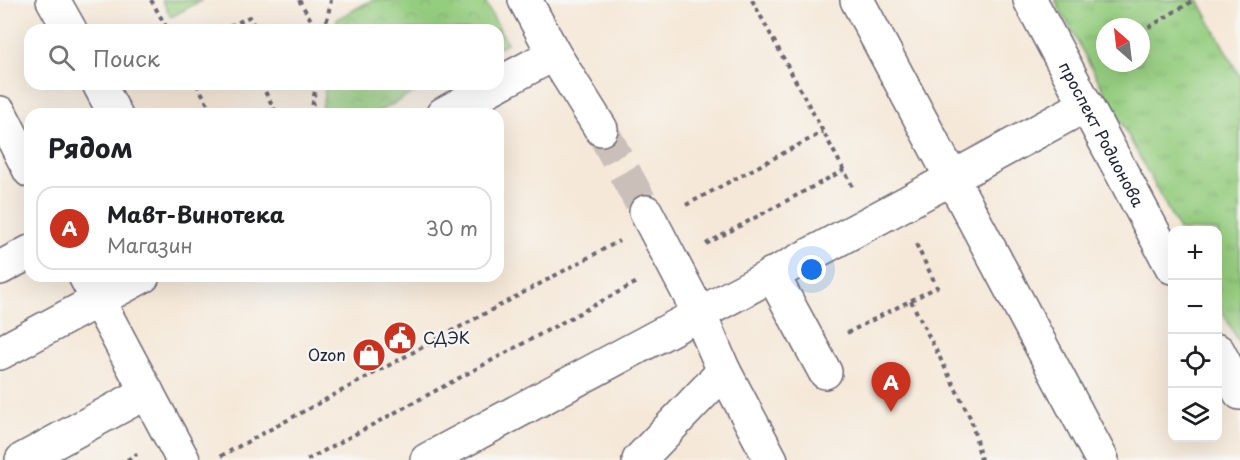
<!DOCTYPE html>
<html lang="ru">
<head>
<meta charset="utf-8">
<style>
  body { margin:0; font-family:"Playpen Sans",sans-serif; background:#f2f2f2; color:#202124 }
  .controls { position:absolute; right:18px; bottom:18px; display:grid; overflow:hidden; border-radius:12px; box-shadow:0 6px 24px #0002 }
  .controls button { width:54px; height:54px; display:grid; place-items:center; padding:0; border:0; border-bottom:2px solid #e0e0e0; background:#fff; color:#202124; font:30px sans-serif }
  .compass { position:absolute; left:1096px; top:18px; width:54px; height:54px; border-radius:50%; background:#fff; box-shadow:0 6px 24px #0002; rotate:332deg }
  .you { position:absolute; left:812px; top:270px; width:21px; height:21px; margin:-15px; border:4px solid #fff; border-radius:50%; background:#1a73e8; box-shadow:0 0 0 9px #1a73e833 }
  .badge { display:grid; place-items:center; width:39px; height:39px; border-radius:50%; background:#c8321e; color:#fff; font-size:20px; font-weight:700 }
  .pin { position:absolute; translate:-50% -50px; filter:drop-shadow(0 2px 3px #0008) }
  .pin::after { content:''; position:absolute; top:32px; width:21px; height:18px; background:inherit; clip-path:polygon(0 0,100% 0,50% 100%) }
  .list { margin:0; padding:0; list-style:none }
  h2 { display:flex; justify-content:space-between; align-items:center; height:78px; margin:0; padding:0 24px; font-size:26px }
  h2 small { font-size:20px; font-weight:400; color:#757577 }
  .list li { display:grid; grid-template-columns:39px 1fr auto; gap:18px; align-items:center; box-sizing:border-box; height:84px; margin:0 12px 12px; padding:0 12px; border:2px solid #e0e0e0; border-radius:18px }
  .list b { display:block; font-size:22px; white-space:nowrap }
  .list p { margin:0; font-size:20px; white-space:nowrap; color:#757577 }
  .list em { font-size:20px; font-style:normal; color:#757577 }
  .icon { flex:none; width:33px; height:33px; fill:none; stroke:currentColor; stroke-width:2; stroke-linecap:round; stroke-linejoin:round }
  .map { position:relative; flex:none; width:1240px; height:460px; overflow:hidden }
  .search { position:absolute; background:#fff; box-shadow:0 6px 24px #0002; left:24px; top:24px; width:480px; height:66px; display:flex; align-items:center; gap:15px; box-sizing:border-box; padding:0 21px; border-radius:18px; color:#757577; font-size:22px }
  .panel { position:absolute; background:#fff; box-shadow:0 6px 24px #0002; left:24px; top:108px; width:480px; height:174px; border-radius:18px }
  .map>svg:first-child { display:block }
</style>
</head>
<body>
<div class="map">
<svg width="1240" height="460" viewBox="0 0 1240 460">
  <defs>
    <pattern id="grass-tufts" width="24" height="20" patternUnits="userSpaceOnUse" patternTransform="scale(1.5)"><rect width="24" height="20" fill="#95cd7f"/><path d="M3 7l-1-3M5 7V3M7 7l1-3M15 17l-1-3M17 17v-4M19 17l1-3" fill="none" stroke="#80b06f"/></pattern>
    <pattern id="park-crowns" width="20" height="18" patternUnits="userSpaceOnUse" patternTransform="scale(1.5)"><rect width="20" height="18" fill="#95cd7f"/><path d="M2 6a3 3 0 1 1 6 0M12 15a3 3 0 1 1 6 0" fill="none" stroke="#80b06f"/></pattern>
  </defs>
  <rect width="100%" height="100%" fill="#f6f6f2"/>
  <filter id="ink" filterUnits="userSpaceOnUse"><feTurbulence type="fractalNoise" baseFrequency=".0167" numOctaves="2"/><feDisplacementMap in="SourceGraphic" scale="12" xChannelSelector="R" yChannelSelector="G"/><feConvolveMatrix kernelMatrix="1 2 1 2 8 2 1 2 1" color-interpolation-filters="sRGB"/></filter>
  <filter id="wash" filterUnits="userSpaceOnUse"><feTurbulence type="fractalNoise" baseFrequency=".008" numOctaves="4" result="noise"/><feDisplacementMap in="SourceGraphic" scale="24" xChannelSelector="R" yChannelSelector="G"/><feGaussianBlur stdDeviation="1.35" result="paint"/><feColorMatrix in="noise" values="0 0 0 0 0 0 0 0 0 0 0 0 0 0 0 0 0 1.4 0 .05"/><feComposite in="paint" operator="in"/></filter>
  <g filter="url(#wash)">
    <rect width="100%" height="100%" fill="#f5e8d8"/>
    <!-- grass -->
    <path fill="url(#grass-tufts)" stroke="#5c785d" stroke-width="1.5" fill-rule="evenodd" d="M 1055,0 L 1198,0 L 1240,77 L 1240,345 L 1218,303 L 1218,231 L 1179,230 ZM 1105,27 L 1141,27 L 1141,63 L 1105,63 Z"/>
    <!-- park -->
    <g fill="url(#park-crowns)" stroke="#5c785d" stroke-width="1.5">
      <polygon points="372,0 484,0 507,43 498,48 498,30 335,30 337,19"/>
      <polygon points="326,84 430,84 374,114 321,114"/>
    </g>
    <!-- garden -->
    <polygon fill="#95cd7f" stroke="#5c785d" stroke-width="1.5" points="162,0 202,0 171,17"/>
  </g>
  <g filter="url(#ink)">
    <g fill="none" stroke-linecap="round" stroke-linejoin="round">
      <!-- minor-tunnel -->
      <polyline stroke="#cbc0b9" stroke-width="33" stroke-dasharray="33 16" stroke-linecap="butt" points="601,129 646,212"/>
      <!-- minor casing -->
      <g stroke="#6c6772" stroke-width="36">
        <g id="minor">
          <polyline points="53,0 70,30"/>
          <polyline points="525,0 554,54 601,129"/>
          <polyline points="857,0 1102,460"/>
          <path id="s1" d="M 1030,0 L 1172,267"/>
          <polyline points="99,84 115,114"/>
          <polyline points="0,113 30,171"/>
          <polyline points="443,114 554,54"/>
          <polyline points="646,212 699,313 724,371 771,460"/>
          <polyline points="0,268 30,252"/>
          <polyline points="772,274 825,372"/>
          <polyline points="85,276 183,460"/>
          <polyline points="1218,351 1240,393"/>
          <polyline points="0,353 143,276"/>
          <polyline points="22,460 147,392"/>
          <polyline points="427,460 897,208 1086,105"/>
          <polyline points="639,460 724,371"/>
        </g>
      </g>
      <!-- path -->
      <g stroke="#6c6772" stroke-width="4" stroke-dasharray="4.5 4.5" stroke-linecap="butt">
        <polyline points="151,0 168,30"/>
        <polyline points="299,0 317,30"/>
        <polyline points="752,0 853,187"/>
        <polyline points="222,30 249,17 257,30"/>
        <polyline points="303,30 314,24"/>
        <polyline points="325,30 331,0"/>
        <polyline points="1141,32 1194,0"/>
        <polyline points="197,84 213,114"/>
        <polyline points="261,84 277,114"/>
        <polyline points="311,114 316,84"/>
        <polyline points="686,205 823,132"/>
        <polyline points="706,244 844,170"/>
        <polyline points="911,301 971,419 981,460"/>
        <polyline points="847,333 937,287 915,242"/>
        <polyline points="221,456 619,241"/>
        <polyline points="127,460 137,454"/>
        <polyline points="307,460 639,281"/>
      </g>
      <!-- minor -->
      <use href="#minor" stroke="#fff" stroke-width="33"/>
    </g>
  </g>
  <!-- icons -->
  <defs>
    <g id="civic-disc" transform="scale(1.725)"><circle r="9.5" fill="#c8321e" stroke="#f6f6f2"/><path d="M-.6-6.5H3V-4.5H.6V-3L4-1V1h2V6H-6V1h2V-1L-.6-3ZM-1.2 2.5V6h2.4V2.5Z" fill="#fff"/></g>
    <g id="shop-disc" transform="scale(1.725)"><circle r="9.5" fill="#c8321e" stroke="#f6f6f2"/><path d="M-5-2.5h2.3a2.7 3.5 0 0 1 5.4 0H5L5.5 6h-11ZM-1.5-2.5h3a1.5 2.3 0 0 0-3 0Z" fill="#fff"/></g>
  </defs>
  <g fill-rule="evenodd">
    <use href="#civic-disc" x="400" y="338"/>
    <use href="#shop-disc" x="369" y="355"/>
  </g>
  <g text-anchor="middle" stroke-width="4.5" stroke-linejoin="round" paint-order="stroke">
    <!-- street labels -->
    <g font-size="16" fill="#22223b" stroke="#f6f6f2">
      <text dy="6" stroke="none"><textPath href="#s1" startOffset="152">проспект Родионова</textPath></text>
    </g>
    <!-- poi labels -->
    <g font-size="16" fill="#22223b" stroke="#f6f6f2" text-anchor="start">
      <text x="423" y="344">СДЭК</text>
      <text x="346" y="361" text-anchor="end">Ozon</text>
    </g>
  </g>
</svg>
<div class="controls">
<button>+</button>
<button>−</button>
<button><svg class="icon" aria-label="locate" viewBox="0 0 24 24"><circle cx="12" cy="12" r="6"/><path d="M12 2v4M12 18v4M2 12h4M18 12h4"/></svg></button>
<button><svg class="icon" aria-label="layers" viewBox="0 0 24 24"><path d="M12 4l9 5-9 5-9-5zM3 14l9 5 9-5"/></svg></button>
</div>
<svg class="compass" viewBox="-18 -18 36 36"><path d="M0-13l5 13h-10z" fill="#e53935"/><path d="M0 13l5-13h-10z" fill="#757577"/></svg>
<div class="you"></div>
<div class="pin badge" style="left:891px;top:412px">A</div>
<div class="search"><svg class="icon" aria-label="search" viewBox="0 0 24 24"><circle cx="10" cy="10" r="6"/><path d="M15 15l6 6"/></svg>Поиск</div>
<section class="panel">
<h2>Рядом<small></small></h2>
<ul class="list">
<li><span class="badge">A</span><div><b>Мавт-Винотека</b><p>Магазин</p></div><em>30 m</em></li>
</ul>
</section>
</div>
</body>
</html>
